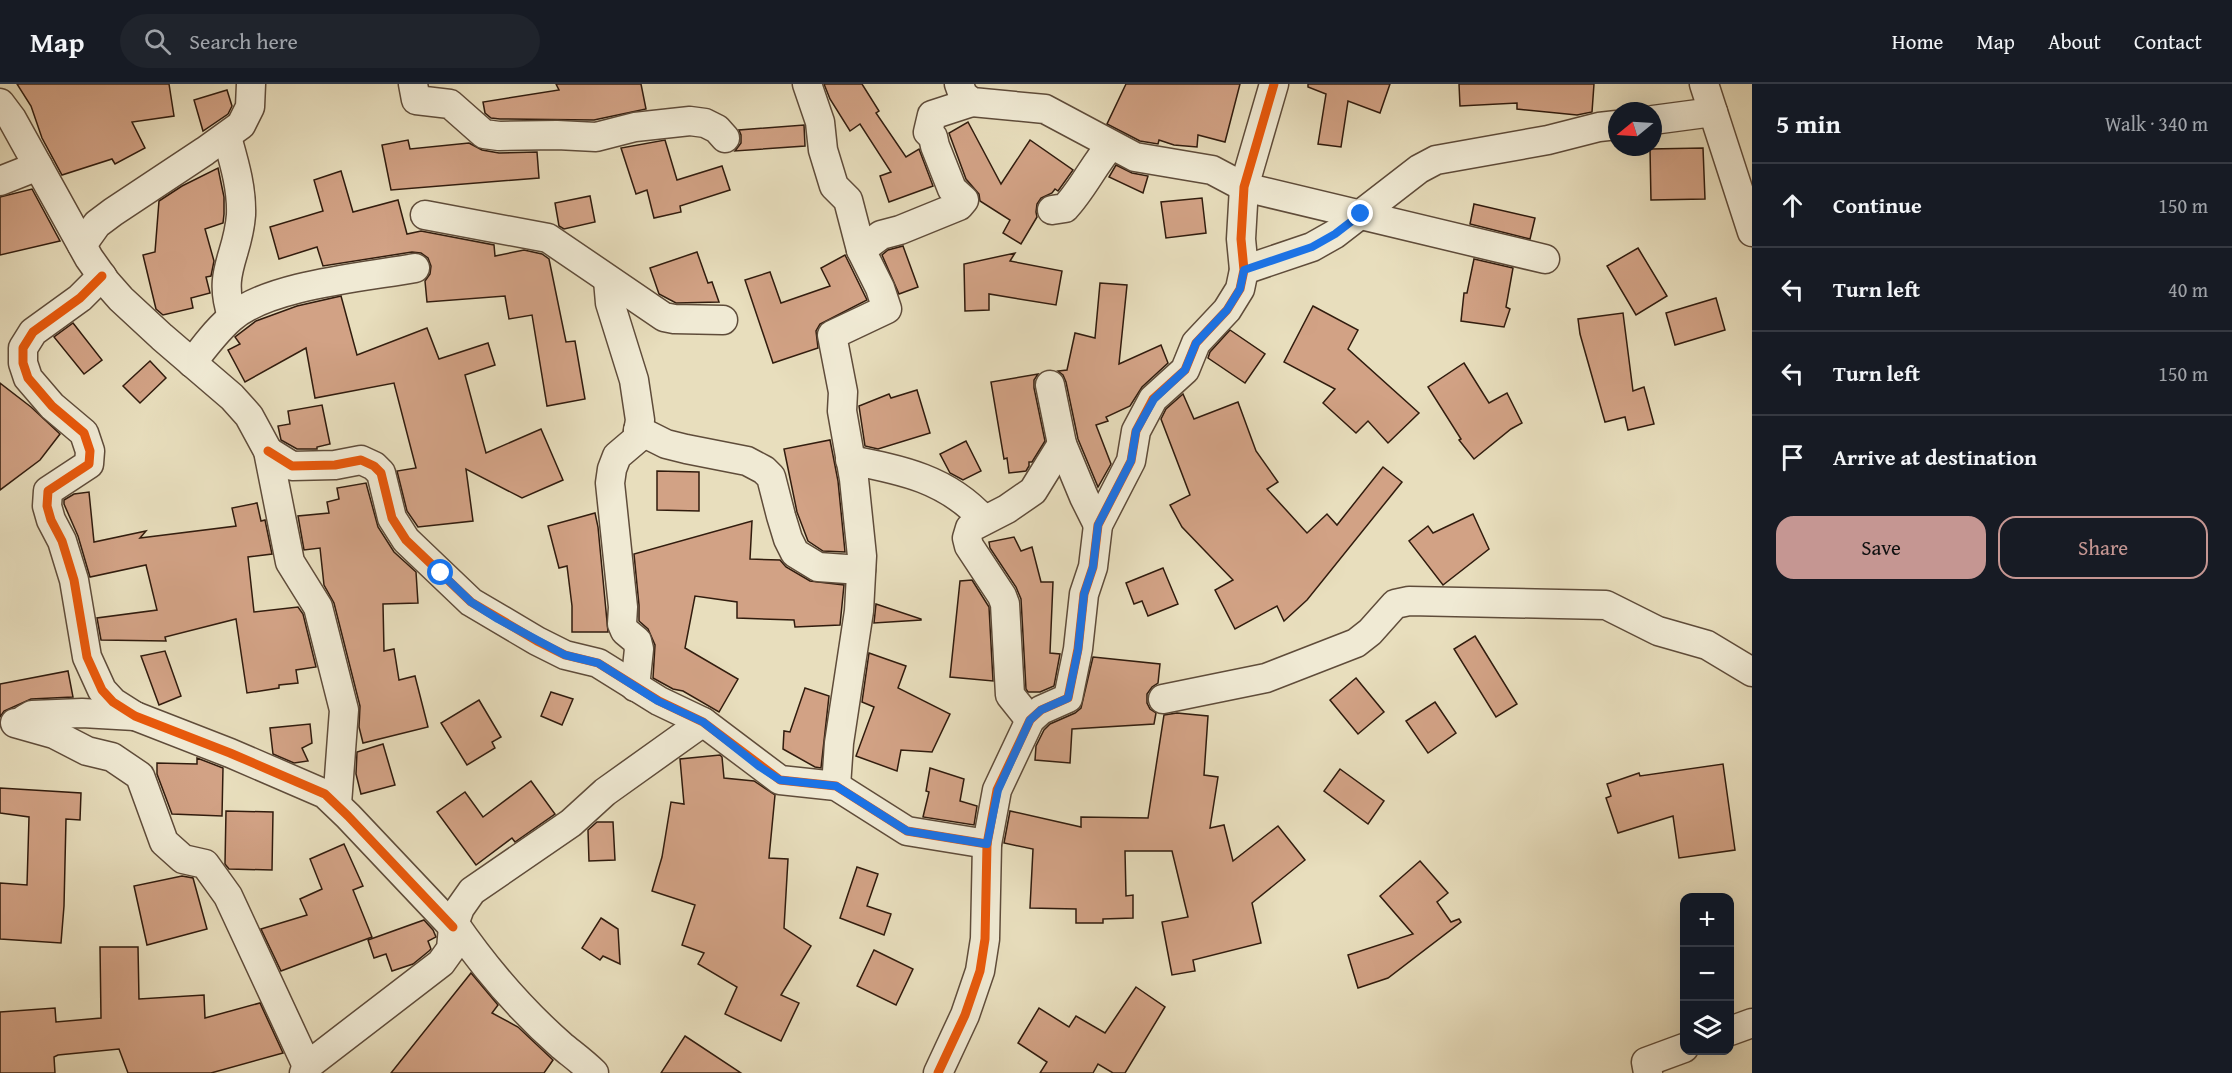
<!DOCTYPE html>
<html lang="en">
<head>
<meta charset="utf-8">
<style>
  body { margin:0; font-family:"Gentium Book Plus",serif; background:#20242c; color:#f1f3f6 }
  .controls { position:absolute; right:18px; bottom:18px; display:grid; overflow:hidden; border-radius:12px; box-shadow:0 6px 24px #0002 }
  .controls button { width:54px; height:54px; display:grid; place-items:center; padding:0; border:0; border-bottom:2px solid #363941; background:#171b24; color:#f1f3f6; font:30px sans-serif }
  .compass { position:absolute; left:1608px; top:18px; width:54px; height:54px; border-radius:50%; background:#171b24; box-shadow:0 6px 24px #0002; rotate:252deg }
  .stop { position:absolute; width:18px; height:18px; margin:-14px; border:4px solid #1a73e8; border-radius:50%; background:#fff }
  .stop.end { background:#1a73e8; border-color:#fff; box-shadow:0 2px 6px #0008 }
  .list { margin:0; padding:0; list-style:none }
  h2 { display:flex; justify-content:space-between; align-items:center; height:78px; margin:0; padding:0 24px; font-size:26px }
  h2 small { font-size:20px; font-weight:400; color:#9ea1a6 }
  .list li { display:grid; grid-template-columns:39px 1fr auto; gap:18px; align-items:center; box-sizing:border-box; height:84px; padding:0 24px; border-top:2px solid #363941 }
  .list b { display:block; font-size:22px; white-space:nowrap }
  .list em { font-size:20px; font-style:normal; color:#9ea1a6 }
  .actions { display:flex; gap:12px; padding:18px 24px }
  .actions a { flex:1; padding:14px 0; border:2px solid #c59692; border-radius:18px; text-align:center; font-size:21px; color:#c59692 }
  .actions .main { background:#c59692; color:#111 }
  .icon { flex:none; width:33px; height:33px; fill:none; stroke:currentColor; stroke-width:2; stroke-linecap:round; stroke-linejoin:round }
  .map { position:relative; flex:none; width:1752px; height:989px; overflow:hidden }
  header { display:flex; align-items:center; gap:36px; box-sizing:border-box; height:84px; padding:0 30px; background:#171b24; border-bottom:2px solid #363941 }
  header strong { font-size:28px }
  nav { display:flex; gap:33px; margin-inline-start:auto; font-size:21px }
  .search { width:420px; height:54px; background:#20242c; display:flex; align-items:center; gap:15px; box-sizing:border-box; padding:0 21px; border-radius:33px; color:#9ea1a6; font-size:22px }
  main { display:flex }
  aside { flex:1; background:#171b24 }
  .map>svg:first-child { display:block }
</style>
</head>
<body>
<header>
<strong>Map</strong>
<div class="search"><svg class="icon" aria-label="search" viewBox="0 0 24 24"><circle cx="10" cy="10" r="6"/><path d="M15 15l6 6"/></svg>Search here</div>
<nav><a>Home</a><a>Map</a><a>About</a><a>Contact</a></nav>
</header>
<main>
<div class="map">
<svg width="1752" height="989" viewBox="0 0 1752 989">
  <rect width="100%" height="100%" fill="#e8debd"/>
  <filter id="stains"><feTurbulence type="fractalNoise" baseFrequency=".00333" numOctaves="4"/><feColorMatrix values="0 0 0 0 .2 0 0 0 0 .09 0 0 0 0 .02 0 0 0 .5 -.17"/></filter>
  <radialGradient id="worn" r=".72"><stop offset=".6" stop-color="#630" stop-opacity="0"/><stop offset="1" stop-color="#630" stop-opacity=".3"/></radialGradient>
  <!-- building -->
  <g fill="#d2a285" stroke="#311c0e" stroke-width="1.5">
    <polygon points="17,0 169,0 174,32 132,38 145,64 115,80 112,75 62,91 42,54 31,22"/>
    <polygon points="556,0 641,0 646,25 594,36 500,35 491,34 485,29 483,18 559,6"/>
    <polygon points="824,0 862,0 879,27 876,29 906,73 919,65 933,102 889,118 880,92 891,88 860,40 850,47 830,15"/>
    <polygon points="1126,0 1240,0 1225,58 1198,51 1197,63 1174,61 1159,56 1158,60 1140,57 1107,40"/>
    <polygon points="1308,0 1390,0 1380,29 1348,17 1341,63 1318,60 1326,10 1308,3"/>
    <polygon points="1459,0 1594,0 1592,28 1577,31 1517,25 1517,19 1460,22"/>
    <polygon points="227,6 232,22 228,30 203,47 194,16"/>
    <polygon points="968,38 1001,100 1030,56 1073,86 1058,107 1055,105 1052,109 1041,114 1037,120 1036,128 1037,133 1021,160 1003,149 1010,136 980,117 979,110 966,95 949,49"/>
    <polygon points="804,41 805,62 735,67 741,59 741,51 739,46"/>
    <polygon points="408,56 410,65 469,59 482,66 499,69 537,68 539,94 391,106 382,61"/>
    <polygon points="665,56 677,96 722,82 730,106 680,122 681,128 654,134 647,106 636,110 621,64"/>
    <polygon points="1703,64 1705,115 1651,116 1650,65"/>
    <polygon points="1116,81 1132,89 1148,92 1143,109 1109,93"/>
    <polygon points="218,84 224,113 224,130 223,139 205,145 214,177 211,192 206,193 210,209 191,214 193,224 163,231 156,225 143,171 155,168 159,117 182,102"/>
    <polygon points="341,87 353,128 398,116 407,150 421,147 494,161 495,172 524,166 542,170 549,175 566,258 575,257 585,315 547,322 532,231 509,235 505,212 427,218 425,197 430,190 431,182 428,174 421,169 412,168 323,182 317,163 279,175 270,143 323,127 314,96"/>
    <polygon points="32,105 60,157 0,171 0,113"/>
    <polygon points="590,112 595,138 564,145 559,142 555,119"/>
    <polygon points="1202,114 1206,149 1166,154 1161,118"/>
    <polygon points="1474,120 1535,134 1530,155 1470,140"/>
    <polygon points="903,162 918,203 899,210 882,171 888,166"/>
    <polygon points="1638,164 1667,212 1636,231 1607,182"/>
    <polygon points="697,168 708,199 712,198 719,218 676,219 659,210 650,184"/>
    <polygon points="1015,169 1010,177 1062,187 1056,221 989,210 989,226 965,227 964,180"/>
    <polygon points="845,171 867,216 820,240 816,247 818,264 773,279 745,196 770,188 781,219 830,202 821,184"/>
    <polygon points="1474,175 1513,184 1506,223 1510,225 1504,243 1461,237 1464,209 1467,209"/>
    <polygon points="1100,199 1127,201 1119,280 1161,261 1168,279 1142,303 1130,322 1106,333 1108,337 1096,341 1111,380 1098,403 1078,355 1066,298 1063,291 1058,287 1067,286 1075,249 1095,254"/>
    <polygon points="341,212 357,271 427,244 439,275 488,259 495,281 465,291 486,369 541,345 563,396 522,414 466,385 473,437 418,443 407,427 397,387 416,384 394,299 315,314 306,264 245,298 228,266 240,260 235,253 256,237 297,222"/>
    <polygon points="1716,214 1725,246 1675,261 1666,229"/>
    <polygon points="1313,222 1358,246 1348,265 1419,329 1388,359 1368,337 1356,349 1323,319 1335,305 1284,278"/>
    <polygon points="1623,229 1633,307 1644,303 1654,340 1628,346 1625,333 1605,338 1580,250 1578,235"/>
    <polygon points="73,239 102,276 84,290 54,253"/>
    <polygon points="1230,246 1265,270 1245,299 1208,274 1210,268"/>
    <polygon points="150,277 166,294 140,319 123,302"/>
    <polygon points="1464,279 1489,319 1507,309 1522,339 1511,345 1474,375 1459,356 1461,355 1428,303"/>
    <polygon points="1038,290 1034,296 1034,304 1045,357 1032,378 1029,378 1029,382 1026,387 1009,389 1007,374 1004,375 991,298"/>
    <polygon points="0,299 31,323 60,350 40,376 0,406"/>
    <polygon points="917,306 930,349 878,365 865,362 859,322 889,310 891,314"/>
    <polygon points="1183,310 1194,335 1238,318 1256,367 1278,398 1267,405 1307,449 1327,430 1337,441 1383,383 1402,398 1307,516 1284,537 1277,522 1235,545 1215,506 1233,496 1182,443 1170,421 1190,411 1161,335 1166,325"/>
    <polygon points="322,321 330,360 317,363 317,365 297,365 281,356 278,342 290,340 288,327"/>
    <polygon points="830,356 838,397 845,468 823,467 808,457 797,428 784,365"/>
    <polygon points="966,357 981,387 963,396 950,389 940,370"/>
    <polygon points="657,387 699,388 699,427 657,426"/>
    <polygon points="366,399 378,443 394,468 416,488 418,519 383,520 384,567 394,565 399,596 415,592 428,643 363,659 359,643 360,622 334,519 324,501 320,464 304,466 298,432 329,429 327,418 339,415 337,404"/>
    <polygon points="89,408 94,458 146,447 140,454 236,442 232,424 257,419 261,437 265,436 272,470 248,473 254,528 298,523 303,530 316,583 296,586 298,599 279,601 279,604 247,609 236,535 165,553 166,557 101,556 97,534 157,526 146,481 90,493 78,452 64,420 64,416 74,410"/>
    <polygon points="595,429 598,443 608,548 572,548 572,522 567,482 559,484 548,442"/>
    <polygon points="1473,430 1489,465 1443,501 1409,457 1428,442 1433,449"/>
    <polygon points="752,437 750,475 780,476 786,483 810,497 844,501 840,541 795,543 794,536 737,534 737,518 695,512 685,564 738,595 719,628 683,607 673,605 653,594 655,561 648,545 639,537 639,521 634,470"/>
    <polygon points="1014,453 1021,467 1032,463 1041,498 1053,498 1050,569 1060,570 1054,602 1040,608 1028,608 1026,605 1021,515 1016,503 990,464 989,458"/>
    <polygon points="1163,484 1178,520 1148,532 1142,517 1134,520 1126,499"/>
    <polygon points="972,496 989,523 993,597 950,593 960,497"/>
    <polygon points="876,520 921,535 921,536 874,539"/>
    <polygon points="1475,552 1517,620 1496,633 1454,565"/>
    <polygon points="165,567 181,612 159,621 141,572"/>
    <polygon points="869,569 906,582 898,604 950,630 932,668 901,666 897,687 856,672 874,623 862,618"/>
    <polygon points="1093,573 1160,580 1158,599 1152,603 1147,610 1147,619 1150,625 1156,629 1154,640 1072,645 1070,679 1035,676 1036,662 1044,646 1050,640 1075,629 1081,624"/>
    <polygon points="68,587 73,613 31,615 4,627 0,633 0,600"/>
    <polygon points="1356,594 1384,628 1358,650 1330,616"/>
    <polygon points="805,604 829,612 821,684 815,683 783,665 784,647 790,648"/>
    <polygon points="551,608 573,615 562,641 541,632"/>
    <polygon points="479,616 501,653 492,658 495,664 467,681 441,639"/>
    <polygon points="1435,618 1456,649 1428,669 1406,637"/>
    <polygon points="1177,629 1208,632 1204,691 1218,693 1210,744 1224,741 1233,777 1278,742 1305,776 1252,819 1261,859 1193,876 1195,887 1172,891 1162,838 1188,833 1172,767 1125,767 1126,812 1133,811 1133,834 1103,835 1103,839 1076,839 1076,825 1030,824 1033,765 1004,759 1010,727 1081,743 1081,733 1148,734 1164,631"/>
    <polygon points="310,640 312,659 302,664 308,677 294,679 273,670 270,644"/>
    <polygon points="383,660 395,701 361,710 356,690 357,668"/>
    <polygon points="720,671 722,673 724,694 754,697 775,711 769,774 788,775 784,844 811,862 781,911 799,919 781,957 725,930 737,903 698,880 704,869 682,861 695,821 652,807 662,773 671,718 684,720 680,675"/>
    <polygon points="197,674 223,684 222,732 172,730 157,690 157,679 197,680"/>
    <polygon points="1723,680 1735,766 1679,774 1673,732 1618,749 1606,714 1611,712 1607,700 1639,689 1640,692"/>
    <polygon points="930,684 964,695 960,717 977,722 974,741 923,733 929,708 926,707"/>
    <polygon points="1340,685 1384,717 1368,740 1324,707"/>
    <polygon points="531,697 555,730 515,758 512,754 476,781 437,728 465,708 483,733"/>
    <polygon points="0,704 81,709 80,736 66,735 64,822 61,859 0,855 0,799 27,801 29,733 0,729"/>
    <polygon points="226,727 273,728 272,786 229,785 225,780"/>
    <polygon points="597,738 613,738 615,776 589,777 588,746"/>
    <polygon points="344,760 363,802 353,806 372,853 281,887 261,845 307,831 300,815 322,805 310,775"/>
    <polygon points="1420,777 1448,809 1437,818 1451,838 1459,835 1461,838 1388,894 1358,904 1348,871 1413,850 1380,812"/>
    <polygon points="857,783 878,790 867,822 891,830 884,851 840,834"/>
    <polygon points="182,792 193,794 207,845 147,861 134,802"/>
    <polygon points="601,834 618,845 620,880 603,872 600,876 582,864"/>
    <polygon points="424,836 433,846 436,853 428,857 431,865 429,867 413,880 392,887 386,870 374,874 368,856"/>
    <polygon points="100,863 138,863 139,915 204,911 205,934 260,919 283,969 211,989 128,989 119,965 58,971 54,973 55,989 0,989 0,928 55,924 56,938 101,934"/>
    <polygon points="874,866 913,885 896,921 857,902"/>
    <polygon points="471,889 498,921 492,929 518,943 553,976 544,989 391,989"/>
    <polygon points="1136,903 1165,923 1125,989 1113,989 1098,980 1093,989 1040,989 1047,978 1018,959 1039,924 1069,943 1076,932 1105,949"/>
    <polygon points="685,952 741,989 661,989"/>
  </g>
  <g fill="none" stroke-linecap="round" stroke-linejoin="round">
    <!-- minor casing -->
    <g stroke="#5f4c3a" stroke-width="31">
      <g id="minor">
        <polyline points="413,0 416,16 450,20 484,50 499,52 557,51 596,53 635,43 690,37 705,39 717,45 725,54"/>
        <polyline points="807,0 820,38 823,66 834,102 848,116 861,166 880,204 887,225 832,251 843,308 842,327 854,395 862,472 859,527 839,659 836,702"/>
        <polyline points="959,0 963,11 972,18 1045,25 1135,73 1212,86 1244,103 1545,175"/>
        <polyline points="1704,0 1752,148"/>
        <polyline points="0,19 12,35 89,174 106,198 121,215 162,253 232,313 249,332 268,367 290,478 318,523 344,626 337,720"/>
        <polyline points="1653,36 1713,28"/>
        <path d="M 227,53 C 234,78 242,104 241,131 C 238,173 217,188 232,232"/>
        <polyline points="0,97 38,82"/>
        <path d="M 1052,126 L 1065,124 C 1083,105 1094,80 1111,61"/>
        <polyline points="425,131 548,154 664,233 674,235 723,236"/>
        <polyline points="82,161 97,140 113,128 205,67 241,41 250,23 251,0"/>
        <polyline points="861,166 881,151 900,146 959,122 964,116 952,105 935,62 933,53 928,48 932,31 972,18"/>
        <polyline points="1244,186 1312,163 1335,150 1419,85 1436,76 1548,56 1599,43 1617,41"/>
        <polyline points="102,192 80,214 33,248 23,264 23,279 28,294 52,322 84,349 90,367 89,380 48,407 47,422 51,436 62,457 74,496 87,573 102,606 113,618 135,632 230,669 325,710 348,732 453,843"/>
        <polyline points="608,196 610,219 634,296 640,336 637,355 617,372 612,385 610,399 623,523 622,540 625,547 637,557 639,565 635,603"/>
        <path d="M 192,279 C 204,263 216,247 231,234 C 268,201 365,193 415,184"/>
        <polyline points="1050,301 1062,360 1084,413 1098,441"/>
        <polyline points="638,346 666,360 686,365 747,377 764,386 771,393 781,432 788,455 795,469 818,483 861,486"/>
        <polyline points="268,367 292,382 335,381 361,376 374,382 381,389 392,434 406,456 471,518 537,557 565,571 598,579 659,617 703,638 780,696 836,702 907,747 987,760"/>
        <path d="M 850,376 C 902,386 947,395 984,436"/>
        <polyline points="1163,615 1266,594 1356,559 1370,548 1395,520 1409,517 1606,521 1658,547 1707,561 1752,588"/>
        <polyline points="25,635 32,631 82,629 135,632"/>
        <polyline points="1030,636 1010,611 1005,520 1002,512 969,462 967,454 970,444 1007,425 1033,407 1062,360"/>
        <polyline points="15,639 54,650 87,667 112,673 140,692 164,758 183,775 205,780 228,812 307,982"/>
        <path d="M 454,839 C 485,884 521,926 562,962 C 573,971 584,979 594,989"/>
        <polyline points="1730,947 1752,939"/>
        <polyline points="304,989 307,982 441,879 451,865 453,843 460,824 472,807 571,739 605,708 703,638"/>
        <polyline points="938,989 965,931 980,887 985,855 987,760 997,706 1030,636 1041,626 1068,614 1078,565 1084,510 1093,483 1098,441 1131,377 1136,347 1153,315 1185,286 1196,259 1227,226 1240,205 1244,186 1241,155 1244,103 1274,0"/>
        <polyline points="1648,989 1646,978 1684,964"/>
      </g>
    </g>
    <!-- minor -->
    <use href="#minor" stroke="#f0ead4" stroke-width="28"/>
    <!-- cycleway casing -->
    <g stroke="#f0ead4" stroke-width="13">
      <g id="cycleway">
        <polyline points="102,192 80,214 33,248 23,264 23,279 28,294 52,322 84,349 90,367 89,380 48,407 47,422 51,436 62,457 74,496 87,573 102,606 113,618 135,632 230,669 325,710 348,732 453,843"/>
        <polyline points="268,367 292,382 335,381 361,376 374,382 381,389 392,434 406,456 471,518 537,557 565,571 598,579 659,617 703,638 780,696 836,702 907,747 987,760"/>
        <polyline points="938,989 965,931 980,887 985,855 987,760 997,706 1030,636 1041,626 1068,614 1078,565 1084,510 1093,483 1098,441 1131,377 1136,347 1153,315 1185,286 1196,259 1227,226 1240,205 1244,186 1241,155 1244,103 1274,0"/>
      </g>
    </g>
    <!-- cycleway -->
    <use href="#cycleway" stroke="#e8590c" stroke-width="9"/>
  </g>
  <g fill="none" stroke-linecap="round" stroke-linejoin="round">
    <!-- route -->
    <polyline stroke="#1a73e8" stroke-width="8" points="441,489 471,518 498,535 565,571 598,579 658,617 703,638 760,683 780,696 836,702 907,747 987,760 998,706 1030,636 1041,626 1068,614 1078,566 1084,510 1093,483 1098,441 1131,377 1136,347 1154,315 1185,286 1196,259 1227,226 1240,205 1244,186 1312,163 1335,150 1361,130"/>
  </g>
  <rect width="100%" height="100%" filter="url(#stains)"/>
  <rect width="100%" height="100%" fill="url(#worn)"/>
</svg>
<div class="controls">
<button>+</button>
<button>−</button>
<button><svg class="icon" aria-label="layers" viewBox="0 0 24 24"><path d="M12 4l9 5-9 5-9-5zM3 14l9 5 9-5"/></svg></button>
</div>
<svg class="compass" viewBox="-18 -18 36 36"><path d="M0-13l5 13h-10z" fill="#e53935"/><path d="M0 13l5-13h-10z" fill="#9ea1a6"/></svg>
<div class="stop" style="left:441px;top:489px"></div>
<div class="stop end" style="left:1361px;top:130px"></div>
</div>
<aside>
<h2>5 min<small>Walk · 340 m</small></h2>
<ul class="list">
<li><svg class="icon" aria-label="ahead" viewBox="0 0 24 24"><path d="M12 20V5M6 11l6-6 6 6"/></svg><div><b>Continue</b></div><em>150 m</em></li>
<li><svg class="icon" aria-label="left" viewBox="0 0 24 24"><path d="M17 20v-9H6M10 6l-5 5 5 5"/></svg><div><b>Turn left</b></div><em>40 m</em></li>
<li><svg class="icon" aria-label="left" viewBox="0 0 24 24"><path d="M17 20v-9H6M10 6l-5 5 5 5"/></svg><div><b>Turn left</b></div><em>150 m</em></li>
<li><svg class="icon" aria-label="arrive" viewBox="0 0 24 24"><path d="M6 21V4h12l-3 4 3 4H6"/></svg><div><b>Arrive at destination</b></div></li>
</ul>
<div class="actions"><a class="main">Save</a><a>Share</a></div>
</aside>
</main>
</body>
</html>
